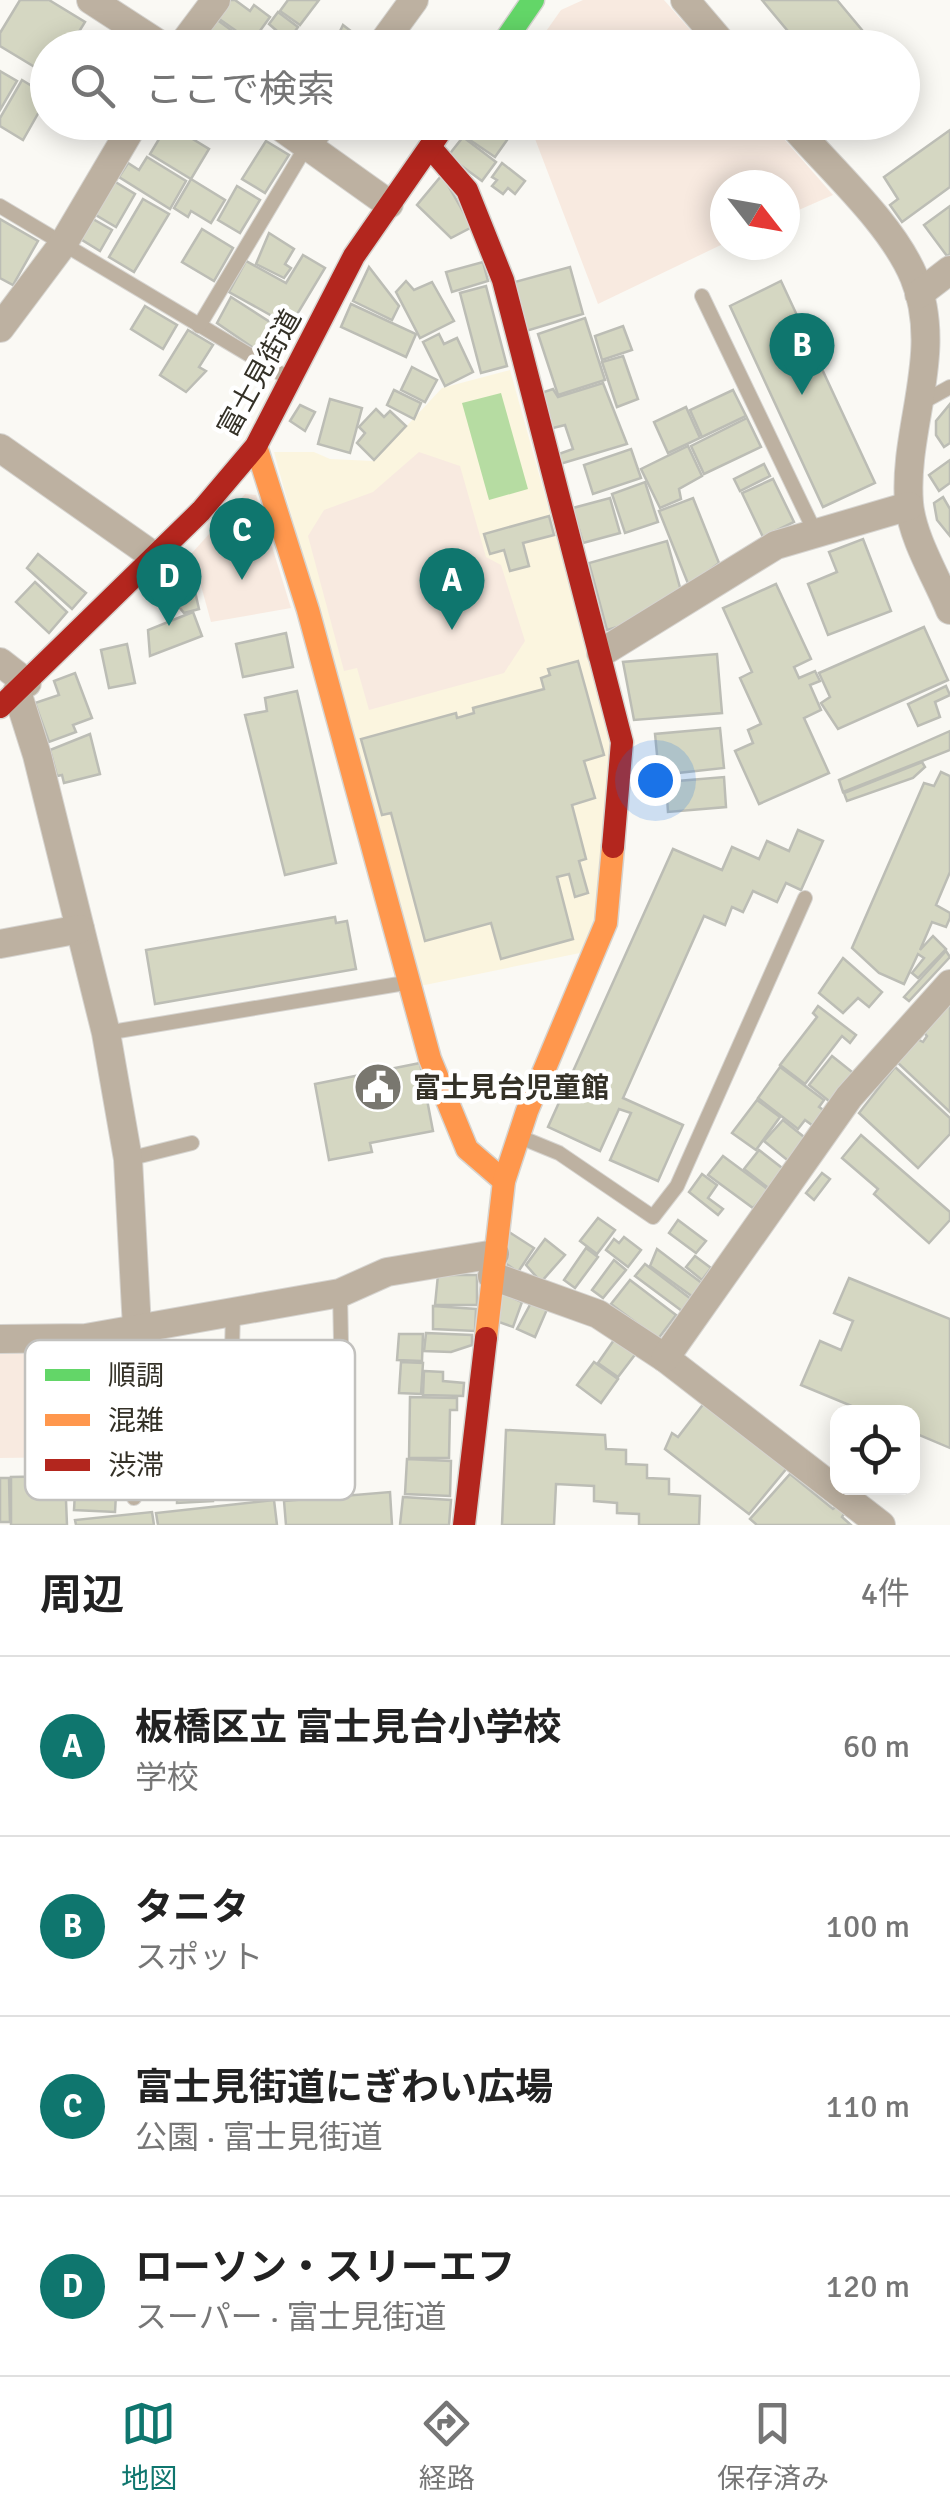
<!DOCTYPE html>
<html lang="ja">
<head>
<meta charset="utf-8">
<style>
  body { margin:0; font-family:Signika,"Noto Sans JP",sans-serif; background:#f2f2f2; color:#222 }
  .controls { position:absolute; right:30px; bottom:30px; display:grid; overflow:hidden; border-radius:20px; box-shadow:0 5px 25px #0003 }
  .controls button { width:90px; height:90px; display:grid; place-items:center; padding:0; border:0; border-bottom:2px solid #e0e0e0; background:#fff; color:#222; font:50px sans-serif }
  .compass { position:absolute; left:710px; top:170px; width:90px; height:90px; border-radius:50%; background:#fff; box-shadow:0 5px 25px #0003; rotate:121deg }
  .you { position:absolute; left:655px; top:780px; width:35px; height:35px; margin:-25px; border:8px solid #fff; border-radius:50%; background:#1a73e8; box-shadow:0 0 0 15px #1a73e833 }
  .badge { display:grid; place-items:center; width:65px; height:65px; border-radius:50%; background:#0f766e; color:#fff; font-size:32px; font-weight:700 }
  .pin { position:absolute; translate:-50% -82px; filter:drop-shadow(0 2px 5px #0008) }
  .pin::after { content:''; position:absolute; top:52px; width:35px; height:30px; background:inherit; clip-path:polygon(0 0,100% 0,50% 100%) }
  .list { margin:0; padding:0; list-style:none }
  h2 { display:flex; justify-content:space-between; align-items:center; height:130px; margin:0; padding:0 40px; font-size:42px }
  h2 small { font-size:32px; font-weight:400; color:#767676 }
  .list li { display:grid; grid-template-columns:65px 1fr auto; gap:30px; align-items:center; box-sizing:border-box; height:180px; padding:0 40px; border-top:2px solid #e0e0e0 }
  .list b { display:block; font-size:38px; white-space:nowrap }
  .list p { margin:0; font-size:32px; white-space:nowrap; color:#767676 }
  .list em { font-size:32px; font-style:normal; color:#767676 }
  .icon { flex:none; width:55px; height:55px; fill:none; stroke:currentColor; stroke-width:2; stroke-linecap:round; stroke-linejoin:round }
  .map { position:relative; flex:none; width:950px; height:1525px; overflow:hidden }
  .search { position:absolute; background:#fff; box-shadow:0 5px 25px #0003; left:30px; right:30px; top:30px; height:110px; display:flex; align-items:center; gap:25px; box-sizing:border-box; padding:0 35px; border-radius:55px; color:#767676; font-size:38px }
  .sheet { height:850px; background:#fff }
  nav { display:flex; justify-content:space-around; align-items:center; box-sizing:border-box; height:140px; border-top:2px solid #e0e0e0; background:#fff; font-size:28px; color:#767676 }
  nav a { display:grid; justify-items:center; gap:5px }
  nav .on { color:#0f766e }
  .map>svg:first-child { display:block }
</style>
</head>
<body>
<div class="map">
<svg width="950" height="1525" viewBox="0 0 950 1525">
  <rect width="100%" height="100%" fill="#faf9f4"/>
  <!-- built -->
  <polygon fill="#fbf5df" points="510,370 614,743 596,921 580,953 420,986 274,452 314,452 330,459 374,461 442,388"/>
  <!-- green -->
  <g fill="#f8eae0">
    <polygon points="583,0 664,0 705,47 535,47 561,10"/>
    <polygon points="529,123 770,123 833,195 785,216 785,185 725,185 725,243 598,304"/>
    <polygon points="419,452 460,466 486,557 501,565 525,641 504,673 369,710 357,668 344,671 308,536 324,510 373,492"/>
    <polygon points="245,494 256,495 291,608 211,622 192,553"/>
    <polygon points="86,1338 74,1457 0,1458 0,1339"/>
  </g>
  <!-- water -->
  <polygon fill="#b6dca2" points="501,393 528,489 489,500 462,403"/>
  <!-- building -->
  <g fill="#d5d7c2" stroke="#bcbdb5" stroke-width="2.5">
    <polygon points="20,0 49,0 85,22 69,48 48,48 48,75 0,46 0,33"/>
    <polygon points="226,0 235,0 250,11 254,5 270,17 252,42 215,16"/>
    <polygon points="288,0 319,0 300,25 280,11"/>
    <polygon points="762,0 837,0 877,48 802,48"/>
    <polygon points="278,12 298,27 283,48 259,48 267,32 273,36 277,31 269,24"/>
    <polygon points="216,19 242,38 235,48 198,48"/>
    <polygon points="343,25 369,45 367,48 332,48"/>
    <polygon points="0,71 17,81 0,110"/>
    <polygon points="22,80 48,96 23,140 0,126 0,118"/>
    <polygon points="473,122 484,122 507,140 495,157 464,136"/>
    <polygon points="168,124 209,149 191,179 150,154"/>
    <polygon points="950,130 950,187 902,222 890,205 898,199 884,177"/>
    <polygon points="463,137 496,162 482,181 448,156"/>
    <polygon points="266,141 289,155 265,193 242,179"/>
    <polygon points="147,157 186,181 170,209 119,177 128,163 139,170"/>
    <polygon points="502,163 525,181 515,194 508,188 503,194 492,186 497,180 492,177"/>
    <polygon points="442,175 472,227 451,238 417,205"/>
    <polygon points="109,178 135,194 116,227 89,211"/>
    <polygon points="191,179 225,200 211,223 191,211 188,217 174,208"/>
    <polygon points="237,186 260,200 240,233 218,220"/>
    <polygon points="143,199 169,214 134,272 109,257"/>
    <polygon points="950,206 950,254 947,256 924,225"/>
    <polygon points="86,215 112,230 100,251 74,235"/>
    <polygon points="0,219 38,241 13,285 0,278"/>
    <polygon points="202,229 233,248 214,281 182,262"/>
    <polygon points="269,233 294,249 285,264 291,268 284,278 256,264"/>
    <polygon points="303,255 325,268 290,326 229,292 246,261 286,283"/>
    <polygon points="483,262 488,281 452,292 446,272"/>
    <polygon points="369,267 399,306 392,320 353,301"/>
    <polygon points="570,267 583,314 526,331 511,283"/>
    <polygon points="406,281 414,290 432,282 454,321 420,338 396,292"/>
    <polygon points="781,281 875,483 823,507 730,306"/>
    <polygon points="486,286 507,366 481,373 460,293"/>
    <polygon points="231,297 290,335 274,362 217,323"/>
    <polygon points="351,304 416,334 406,357 341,327"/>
    <polygon points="145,306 177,325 163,349 131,329"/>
    <polygon points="585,318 605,380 558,395 538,334"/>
    <polygon points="623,326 632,350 602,360 595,336"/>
    <polygon points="188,330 213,345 199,367 206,371 186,392 160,375"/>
    <polygon points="439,334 444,344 457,338 473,372 445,386 423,342"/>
    <polygon points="623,356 638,399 617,407 602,362"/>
    <polygon points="412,367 437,380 425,402 401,390"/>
    <polygon points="603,383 627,444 560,464 556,455 573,449 565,425 549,429 541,393 553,389 558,397"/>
    <polygon points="394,390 421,403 414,419 387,405"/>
    <polygon points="733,390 746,416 702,437 690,410"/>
    <polygon points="330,399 362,408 350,453 318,444"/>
    <polygon points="950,404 950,443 944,447 936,435 936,421"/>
    <polygon points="300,405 315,412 305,431 290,421"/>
    <polygon points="686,407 700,438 668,453 654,422"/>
    <polygon points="376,409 384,417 390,411 406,426 374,460 357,443 365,433 359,427"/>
    <polygon points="747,418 761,447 704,474 691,446"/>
    <polygon points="688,446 702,476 679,489 681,499 660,508 641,469"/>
    <polygon points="631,449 641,478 593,494 584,465"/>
    <polygon points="950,460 950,483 939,491 929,475"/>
    <polygon points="764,464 770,476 740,491 734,479"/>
    <polygon points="773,479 794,522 763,537 742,493"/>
    <polygon points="645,482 658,522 625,533 612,494"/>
    <polygon points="943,497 950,509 950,536 937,520 934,503"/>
    <polygon points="610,498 620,533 583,543 573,508"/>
    <polygon points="693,498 719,563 689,586 659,511"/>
    <polygon points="549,516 554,535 523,543 529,566 510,571 504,550 490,554 484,534"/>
    <polygon points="863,539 891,611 828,635 808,584 837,572 829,552"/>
    <polygon points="667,541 681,591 645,619 607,630 589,563"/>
    <polygon points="38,554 86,593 72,609 27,568"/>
    <polygon points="187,556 199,609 184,613 175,602 167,573"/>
    <polygon points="35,582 67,612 49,633 16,602"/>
    <polygon points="776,584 811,659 794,667 799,678 815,671 820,681 810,685 821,710 804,718 829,773 759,804 735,751 753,743 748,730 761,724 740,678 752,672 723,608"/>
    <polygon points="193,612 202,636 150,656 148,630"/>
    <polygon points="924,627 948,680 838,729 821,703 830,697 819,673"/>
    <polygon points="286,633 293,667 243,677 236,644"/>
    <polygon points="127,644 135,683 109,688 101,650"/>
    <polygon points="717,654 722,713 634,720 623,662"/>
    <polygon points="578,661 604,755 584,761 595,798 572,805 586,859 579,861 588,893 575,897 569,874 557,877 573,939 501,959 491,923 425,941 391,813 382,815 361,739 456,713 457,718 474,713 473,708 544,689 541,678 550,675 548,669"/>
    <polygon points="75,673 92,718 73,725 76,732 49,742 35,703 59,695 54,681"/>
    <polygon points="946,686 950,695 935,702 940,717 918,726 908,704"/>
    <polygon points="297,691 336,863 285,875 245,715 267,711 265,698"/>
    <polygon points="720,728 724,768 659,775 655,734"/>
    <polygon points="950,731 950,750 843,792 839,780"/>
    <polygon points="90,734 100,774 64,783 62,775 57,776 50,750"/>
    <polygon points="922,762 925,767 913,778 847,801 844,793"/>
    <polygon points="941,772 950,776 950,872 936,905 950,913 950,918 946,927 932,922 920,950 933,936 946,949 918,978 912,973 924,958 918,954 904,984 879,973 852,948 924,783 934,786"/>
    <polygon points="724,777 726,807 668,812 666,782"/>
    <polygon points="798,830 823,841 801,890 786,883 777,902 753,891 743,912 732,907 725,925 704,916 623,1098 683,1125 658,1181 610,1160 631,1113 619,1109 600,1151 548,1127 673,849 722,870 732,847 759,859 767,841 789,851"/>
    <polygon points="335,917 336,923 347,921 356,969 155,1004 146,950"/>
    <polygon points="946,951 950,957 909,1001 904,997"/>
    <polygon points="843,958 882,992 869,1007 858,998 843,1013 819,993"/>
    <polygon points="950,1000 950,1112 897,1062 917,1039 923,1042 927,1036 921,1029"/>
    <polygon points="818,1006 856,1035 850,1043 842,1036 805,1084 780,1065 817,1017 813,1013"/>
    <polygon points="832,1056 857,1076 834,1105 809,1085"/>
    <polygon points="420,1063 433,1131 370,1143 372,1152 329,1160 315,1084"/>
    <polygon points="780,1067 824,1100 819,1107 828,1113 816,1128 805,1120 798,1129 758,1098"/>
    <polygon points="895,1067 950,1118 950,1134 918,1168 859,1113"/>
    <polygon points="757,1100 780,1117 756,1150 732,1133"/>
    <polygon points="783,1120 809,1141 791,1163 764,1141"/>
    <polygon points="861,1135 950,1212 950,1220 929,1243 874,1194 878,1189 842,1158"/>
    <polygon points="759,1150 786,1171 771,1190 744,1169"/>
    <polygon points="723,1156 770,1191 753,1208 708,1175"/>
    <polygon points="822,1173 830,1179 814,1200 806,1193"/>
    <polygon points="702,1174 717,1185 708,1198 723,1209 718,1215 689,1192"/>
    <polygon points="598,1218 615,1230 597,1254 580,1241"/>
    <polygon points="678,1220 706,1241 696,1253 669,1233"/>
    <polygon points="509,1232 534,1248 518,1272 502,1261"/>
    <polygon points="624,1237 641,1250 628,1267 606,1250 614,1239 619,1243"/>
    <polygon points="545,1239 565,1255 541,1282 526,1265"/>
    <polygon points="586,1248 598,1257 575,1288 564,1280"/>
    <polygon points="657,1249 703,1284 693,1297 650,1266"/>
    <polygon points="695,1256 711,1268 702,1280 686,1267"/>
    <polygon points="614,1260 626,1270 603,1298 592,1290"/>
    <polygon points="645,1264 691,1299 682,1311 635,1276"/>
    <polygon points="438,1275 477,1275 477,1305 435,1305"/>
    <polygon points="849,1278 950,1319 950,1448 912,1432 912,1412 866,1412 801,1385 820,1341 841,1350 853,1321 834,1313"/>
    <polygon points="630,1280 676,1315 658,1339 611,1304"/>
    <polygon points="500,1292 522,1302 513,1327 496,1321"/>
    <polygon points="532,1301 548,1307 535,1337 517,1329"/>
    <polygon points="433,1306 476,1309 475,1331 433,1329"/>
    <polygon points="426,1333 472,1335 472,1345 451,1352 424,1351"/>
    <polygon points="399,1334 423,1334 422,1361 397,1360"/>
    <polygon points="616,1337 637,1352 618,1377 598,1363"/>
    <polygon points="401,1362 423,1363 421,1394 399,1393"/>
    <polygon points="594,1362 618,1379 601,1403 577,1385"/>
    <polygon points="424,1371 443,1372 443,1381 464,1383 463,1396 423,1395"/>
    <polygon points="410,1397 457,1398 457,1410 450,1410 449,1458 409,1458"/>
    <polygon points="708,1398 792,1462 749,1514 665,1449 672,1433 678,1437"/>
    <polygon points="506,1430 605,1435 606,1449 626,1450 626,1464 647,1465 647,1478 669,1479 669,1494 700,1496 699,1525 639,1525 639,1514 617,1513 617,1503 594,1501 594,1486 556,1484 554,1525 502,1525"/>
    <polygon points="213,1448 213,1501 177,1503 178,1449"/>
    <polygon points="407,1459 451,1461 450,1496 405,1494"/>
    <polygon points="76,1474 117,1476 115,1512 74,1510"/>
    <polygon points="790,1474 833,1509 837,1506 845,1512 842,1517 851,1525 757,1525 750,1519"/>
    <polygon points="65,1476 67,1525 11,1525 11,1477"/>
    <polygon points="0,1478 9,1478 10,1522 0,1522"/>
    <polygon points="390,1492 392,1525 286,1525 284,1501"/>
    <polygon points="403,1497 451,1500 449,1525 400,1525"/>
    <polygon points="274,1500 277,1525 158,1525 156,1513"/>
    <polygon points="152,1512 154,1525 76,1525 75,1520"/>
  </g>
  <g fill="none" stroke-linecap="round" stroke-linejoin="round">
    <!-- lane casing -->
    <g stroke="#d6d4d0" stroke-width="16">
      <g id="lane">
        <polyline points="0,206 288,378"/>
        <polyline points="702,296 815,532"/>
        <polyline points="199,326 307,145"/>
        <polyline points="921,403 950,387"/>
        <polyline points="106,1033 405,983"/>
        <polyline points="520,1137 559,1153 653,1217 677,1186 805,898"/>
        <polyline points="128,1159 192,1143"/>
        <polyline points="233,1310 230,1434 242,1446 343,1438 340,1293"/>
        <polyline points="134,1498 140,1374 137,1328"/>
      </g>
    </g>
    <!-- street casing -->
    <g stroke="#d6d4d0" stroke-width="30">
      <g id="street">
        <polyline points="91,0 165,48"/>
        <polyline points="685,0 726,48"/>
        <polyline points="180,48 216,0"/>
        <polyline points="379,48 414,0"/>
        <polyline points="274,122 389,204"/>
        <path d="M 790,122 C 829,168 891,222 914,277 C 945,352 903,428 909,503 C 912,538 937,578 950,610"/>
        <polyline points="307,145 324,122"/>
        <polyline points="919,294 950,270"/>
        <polyline points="0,328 63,244 135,122"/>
        <polyline points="0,448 155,557"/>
        <polyline points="601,653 776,545 909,506"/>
        <polyline points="0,662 27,683"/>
        <polyline points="17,692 37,755 106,1033 128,1159 137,1328"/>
        <polyline points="0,944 80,929"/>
        <polyline points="492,1276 598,1314 665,1358 881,1525"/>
        <polyline points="0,1339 86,1338 340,1293 387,1272 495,1254"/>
        <polyline points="665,1358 849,1097 950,984"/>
      </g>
    </g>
    <!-- fast casing -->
    <g stroke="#d6d4d0" stroke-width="25">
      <polyline id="fast" points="500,48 533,0"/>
    </g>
    <!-- slow casing -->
    <g stroke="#d6d4d0" stroke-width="25">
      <g id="slow">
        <polyline points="256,446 308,610 430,1059 467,1149 504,1181"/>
        <polyline points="486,1338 504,1181 527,1111 606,923 613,847"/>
      </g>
    </g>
    <!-- jam casing -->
    <g stroke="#d6d4d0" stroke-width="25">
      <g id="jam">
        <polyline points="430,147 467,190 503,280 622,742 613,847"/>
        <polyline points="0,707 201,511 256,446 354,256 447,122"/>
        <polyline points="464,1525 486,1338"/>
      </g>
    </g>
    <!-- lane -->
    <use href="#lane" stroke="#bdb1a1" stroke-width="14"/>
    <!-- street -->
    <use href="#street" stroke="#bdb1a1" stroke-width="28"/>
    <!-- fast -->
    <use href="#fast" stroke="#63d668" stroke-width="22"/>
    <!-- slow -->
    <use href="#slow" stroke="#ff974d" stroke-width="22"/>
    <!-- jam -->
    <use href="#jam" stroke="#b3261e" stroke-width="22"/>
  </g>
  <!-- icons -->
  <defs>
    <g id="civic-disc" transform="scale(2.5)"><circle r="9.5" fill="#79776f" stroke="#fff"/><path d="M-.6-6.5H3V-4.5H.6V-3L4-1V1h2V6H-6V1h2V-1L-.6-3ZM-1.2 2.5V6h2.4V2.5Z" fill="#fff"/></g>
  </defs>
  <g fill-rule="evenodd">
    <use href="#civic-disc" x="378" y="1087"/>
  </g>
  <g text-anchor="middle" stroke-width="9" stroke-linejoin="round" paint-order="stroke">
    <!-- street labels -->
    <g font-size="28" fill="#343127" stroke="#fff">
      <text transform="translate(259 373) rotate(-61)" y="10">富士見街道</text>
    </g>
    <!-- poi labels -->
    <g font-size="28" font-weight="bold" fill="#343127" stroke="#fff" text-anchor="start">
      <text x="413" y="1097">富士見台児童館</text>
    </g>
  </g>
  <!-- legend -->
  <rect x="25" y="1340" width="330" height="160" rx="15" fill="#fff" stroke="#c2c1be" stroke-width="2.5"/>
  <rect x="45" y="1369" width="45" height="12" fill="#63d668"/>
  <rect x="45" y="1414" width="45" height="12" fill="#ff974d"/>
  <rect x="45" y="1459" width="45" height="12" fill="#b3261e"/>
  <g font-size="28" fill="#343127">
    <text x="108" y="1385">順調</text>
    <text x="108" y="1430">混雑</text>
    <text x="108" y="1475">渋滞</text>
  </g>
</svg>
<div class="controls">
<button><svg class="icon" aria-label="locate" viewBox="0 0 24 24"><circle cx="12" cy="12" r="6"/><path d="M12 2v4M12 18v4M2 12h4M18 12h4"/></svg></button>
</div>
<svg class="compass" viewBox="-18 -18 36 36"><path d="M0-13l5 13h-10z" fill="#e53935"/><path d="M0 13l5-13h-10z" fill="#767676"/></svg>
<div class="you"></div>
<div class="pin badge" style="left:452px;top:630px">A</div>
<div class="pin badge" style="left:802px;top:395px">B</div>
<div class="pin badge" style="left:242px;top:580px">C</div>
<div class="pin badge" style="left:169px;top:626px">D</div>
<div class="search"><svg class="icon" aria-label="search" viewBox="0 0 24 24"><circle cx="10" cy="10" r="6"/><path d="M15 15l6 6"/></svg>ここで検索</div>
</div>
<section class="sheet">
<h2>周辺<small>4件</small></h2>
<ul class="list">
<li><span class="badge">A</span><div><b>板橋区立 富士見台小学校</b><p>学校</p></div><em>60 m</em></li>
<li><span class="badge">B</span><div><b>タニタ</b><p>スポット</p></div><em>100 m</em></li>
<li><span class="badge">C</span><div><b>富士見街道にぎわい広場</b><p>公園 · 富士見街道</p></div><em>110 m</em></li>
<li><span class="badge">D</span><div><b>ローソン・スリーエフ</b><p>スーパー · 富士見街道</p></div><em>120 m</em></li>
</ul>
</section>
<nav>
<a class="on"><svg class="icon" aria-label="map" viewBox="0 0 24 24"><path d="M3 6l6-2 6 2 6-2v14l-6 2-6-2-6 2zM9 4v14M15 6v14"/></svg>地図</a>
<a><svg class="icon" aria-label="directions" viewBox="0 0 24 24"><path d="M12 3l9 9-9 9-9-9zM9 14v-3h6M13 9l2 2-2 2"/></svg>経路</a>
<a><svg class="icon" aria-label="saved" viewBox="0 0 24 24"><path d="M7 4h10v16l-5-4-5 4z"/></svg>保存済み</a>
</nav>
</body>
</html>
